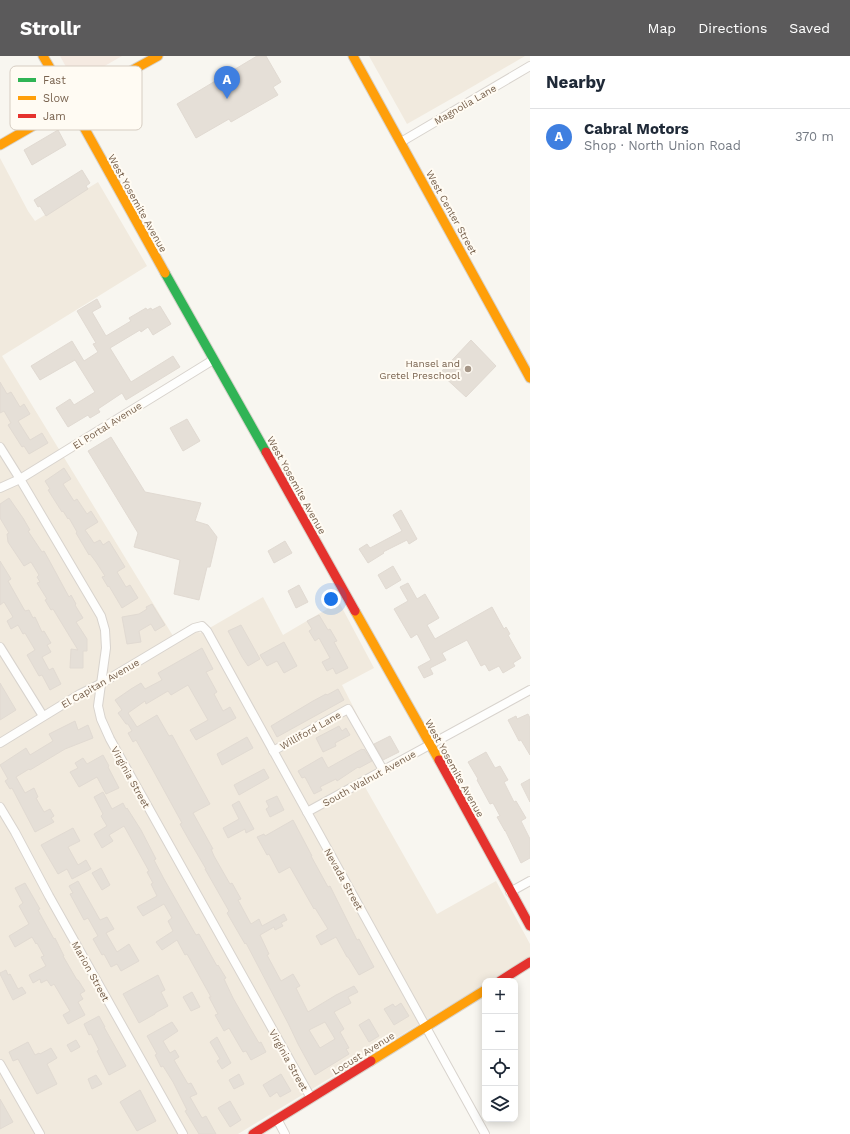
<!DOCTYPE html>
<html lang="en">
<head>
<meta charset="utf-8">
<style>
  body { margin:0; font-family:"Work Sans",sans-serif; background:#f2f2f3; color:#1f2937 }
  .controls { position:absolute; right:12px; bottom:12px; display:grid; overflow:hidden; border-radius:8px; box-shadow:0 2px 10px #0003 }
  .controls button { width:36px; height:36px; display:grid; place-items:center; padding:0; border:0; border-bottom:1px solid #e0e1e3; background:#fff; color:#1f2937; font:20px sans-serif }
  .you { position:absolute; left:331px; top:543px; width:14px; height:14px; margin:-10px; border:3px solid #fff; border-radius:50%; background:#1a73e8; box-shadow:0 0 0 6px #1a73e833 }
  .badge { display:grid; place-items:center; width:26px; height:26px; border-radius:50%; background:#5b5a5b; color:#fff; font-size:13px; font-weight:700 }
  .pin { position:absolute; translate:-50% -33px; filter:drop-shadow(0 1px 2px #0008) }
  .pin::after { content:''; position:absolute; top:21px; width:14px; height:12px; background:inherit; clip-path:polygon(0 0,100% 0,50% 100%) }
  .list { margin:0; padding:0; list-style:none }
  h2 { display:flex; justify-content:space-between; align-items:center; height:52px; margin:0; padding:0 16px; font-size:17px }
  h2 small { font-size:13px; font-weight:400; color:#747a83 }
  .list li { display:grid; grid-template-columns:26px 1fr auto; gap:12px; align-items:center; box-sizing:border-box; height:56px; padding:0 16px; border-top:1px solid #e0e1e3 }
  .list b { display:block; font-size:15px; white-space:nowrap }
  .list p { margin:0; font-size:13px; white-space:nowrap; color:#747a83 }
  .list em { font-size:13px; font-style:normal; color:#747a83 }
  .icon { flex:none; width:22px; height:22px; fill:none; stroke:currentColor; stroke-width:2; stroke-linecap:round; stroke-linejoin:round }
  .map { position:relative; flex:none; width:530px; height:1078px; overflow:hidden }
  header { display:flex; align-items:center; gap:24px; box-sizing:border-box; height:56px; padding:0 20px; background:#5b5a5b; color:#fff }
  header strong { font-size:19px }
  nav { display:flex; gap:22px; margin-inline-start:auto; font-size:14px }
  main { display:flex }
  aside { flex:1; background:#fff }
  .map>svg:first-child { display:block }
</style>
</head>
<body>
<header>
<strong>Strollr</strong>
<nav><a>Map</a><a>Directions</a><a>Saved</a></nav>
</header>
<main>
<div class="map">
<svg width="530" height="1078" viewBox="0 0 530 1078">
  <rect width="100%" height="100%" fill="#f8f6f0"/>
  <!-- residential -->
  <g fill="#f1eade">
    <polygon points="369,0 525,0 465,35 407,68"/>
    <polygon points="0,102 28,155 35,165 98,126 147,210 2,300 173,580 187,572 201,577 263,541 283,579 339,546 374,612 342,629 383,709 365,731 437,858 496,825 530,888 530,901 490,925 485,925 485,928 238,1078 0,1078"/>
  </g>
  <!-- commercial -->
  <polygon fill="#f5eae1" points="60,0 122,0 75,27"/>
  <!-- building -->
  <g fill="#e5dfd7" stroke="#e1dad2" fill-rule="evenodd">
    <polygon points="257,0 266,0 281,26 273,31 278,39 231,66 229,63 196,82 177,48"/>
    <polygon points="58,74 66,89 32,109 24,94"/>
    <polygon points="82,114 90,127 86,130 88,133 46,160 40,150 38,151 34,144"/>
    <polygon points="97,243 101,251 92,256 106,280 131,265 129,262 146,252 147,254 151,252 152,254 160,250 171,268 153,279 148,271 141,276 140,274 110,292 131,326 173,300 180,311 126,344 122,337 98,353 100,356 90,362 88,359 68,371 56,352 70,343 74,349 95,336 75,304 40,324 31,310 72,285 84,305 98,296 93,288 96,287 77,255"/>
    <polygon points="471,284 496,310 466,341 440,317"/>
    <polygon points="0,326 7,338 11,336 20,351 24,348 30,358 18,365 30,384 42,377 48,387 29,398 24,390 22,391 8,369 11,367 4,355 0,357"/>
    <polygon points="187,363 200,385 183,395 170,372"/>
    <polygon points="111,381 145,436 201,447 195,465 208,469 217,481 210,511 207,511 199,544 174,538 180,504 134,491 138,477 88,395"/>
    <polygon points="64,412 71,423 63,428 74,445 77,443 87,458 91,455 98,466 85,474 90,481 94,487 100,484 103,489 109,485 125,511 117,516 126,531 130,529 138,542 122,552 109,530 108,531 102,521 105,520 96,506 90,498 89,499 76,477 77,476 69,462 68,463 63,455 62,456 48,434 50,433 45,425"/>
    <polygon points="9,442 23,462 30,474 28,475 42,496 44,495 49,504 69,541 71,539 76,548 75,549 83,562 76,566 87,583 87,595 83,595 83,612 70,612 71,593 78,594 53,553 51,554 45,544 47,543 37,527 40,526 37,521 39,519 31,506 24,510 8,486 7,478 9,477 0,462 0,448"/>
    <polygon points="401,454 417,483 409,488 407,484 383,496 384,497 368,507 359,493 367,488 370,492 402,475 393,459"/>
    <polygon points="285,485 292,497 274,507 268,495"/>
    <polygon points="0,505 11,523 8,525 25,555 29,554 33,562 35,561 42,576 44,575 51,587 47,589 51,596 42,601 49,614 53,612 61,628 50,634 42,619 39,620 27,599 35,594 25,577 23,578 18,569 11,573 7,565 13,561 4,546 0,549"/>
    <polygon points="393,510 401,524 386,533 378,519"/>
    <polygon points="408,527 417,543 425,538 439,562 427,569 435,583 492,551 504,573 506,571 510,578 508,579 521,602 513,607 515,610 503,617 499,610 489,615 485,608 481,610 467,584 442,597 446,604 430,612 433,618 424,622 418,611 431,604 417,578 411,582 394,553 408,545 400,531"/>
    <polygon points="299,529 308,546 296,552 288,535"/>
    <polygon points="152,548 165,569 155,575 151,568 139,575 141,586 127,588 122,561 139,558 147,553 146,551"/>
    <polygon points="319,559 328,574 330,573 337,585 334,586 348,612 336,618 333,612 327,615 322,606 330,602 319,582 315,585 309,575 312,573 307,565"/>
    <polygon points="241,569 260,603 248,610 242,601 228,575"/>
    <polygon points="284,586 297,610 284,617 277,605 267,610 260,599"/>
    <path d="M 202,592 L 213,613 L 206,616 L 217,636 L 214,638 L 223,655 L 230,651 L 236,662 L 196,684 L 190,674 L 208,664 L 188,629 L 171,639 L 168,635 L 146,648 L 145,645 L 128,657 L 137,671 L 157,659 L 169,680 L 172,679 L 210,748 L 193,757 L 213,793 L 211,793 L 214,800 L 230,828 L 232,827 L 241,843 L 238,844 L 251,868 L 259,863 L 262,870 L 284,858 L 287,864 L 281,867 L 283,870 L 275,874 L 274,871 L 260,879 L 269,898 L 267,899 L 281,925 L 293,918 L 300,930 L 296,932 L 308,956 L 336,939 L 354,930 L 358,936 L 348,941 L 351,947 L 334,956 L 344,973 L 340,976 L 349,992 L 346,993 L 349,998 L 315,1019 L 298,988 L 289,969 L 246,887 L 245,888 L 227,857 L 229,855 L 205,813 L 206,813 L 189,784 L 180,768 L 182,767 L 154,716 L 136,684 L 133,686 L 128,677 L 132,675 L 128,668 L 126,668 L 118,657 L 122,654 L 115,644 L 131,633 L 141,627 L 145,633 L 162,624 L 158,617 ZM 325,966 L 335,983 L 320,992 L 309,974 Z"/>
    <polygon points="0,627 16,654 0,664"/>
    <polygon points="338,633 344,644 277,681 271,670 313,645 326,638 327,639"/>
    <polygon points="528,658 530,662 530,699 521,684 519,685 508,664 516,660 517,663"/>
    <polygon points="75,665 78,674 88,669 93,682 65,693 30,714 29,713 16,721 25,737 34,732 38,741 36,742 44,756 50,753 54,760 51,762 54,766 35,776 12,732 10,733 5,725 8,723 0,709 26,692 30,699 53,685 49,678"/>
    <polygon points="339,670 342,675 346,672 350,679 335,687 336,690 323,696 316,682"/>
    <polygon points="390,680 399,696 383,704 374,688"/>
    <polygon points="247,681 253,692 222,709 217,698"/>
    <polygon points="362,693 363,694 364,693 372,705 359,712 358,711 337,725 336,723 320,731 322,734 314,738 305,721 302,722 298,715 322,701 328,712"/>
    <polygon points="486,696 495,712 500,710 508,724 504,726 514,746 516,745 526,762 521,765 530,783 530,802 521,807 505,774 505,775 497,761 500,760 493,747 490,748 477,724 478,723 468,706"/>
    <polygon points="103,699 109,710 108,711 119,732 106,738 97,721 79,731 70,716 78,712 75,707 83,702 87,708"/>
    <polygon points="264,713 269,722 239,739 234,729"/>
    <polygon points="530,723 530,746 521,728"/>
    <polygon points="103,736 112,753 123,747 126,753 127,752 141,774 156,803 154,804 164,823 196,879 199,878 217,910 218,909 226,922 224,923 233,942 249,970 259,987 261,986 266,996 251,1004 246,995 243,996 229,972 224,975 215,959 218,958 209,941 211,941 187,898 185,899 177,884 162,894 156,886 173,875 168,865 172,862 164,848 143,860 137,851 157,840 151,828 153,827 147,816 149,815 124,770 109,779 113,785 102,792 94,778 107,770 101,760 103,758 94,741"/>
    <polygon points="277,740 284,754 270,761 266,753 269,751 266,745"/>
    <polygon points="239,745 254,773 246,777 245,773 228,782 223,772 239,763 232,749"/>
    <polygon points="293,764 312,800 311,800 328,831 330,830 357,884 359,883 374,911 359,919 348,901 347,901 336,881 321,889 316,880 328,873 315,852 314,853 290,811 279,817 269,798 267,799 257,781 264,778 265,780"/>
    <polygon points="73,772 80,785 68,791 78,809 86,804 91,813 72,823 67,813 58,818 41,789"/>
    <polygon points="101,812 110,829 102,834 92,817"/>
    <polygon points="78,825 100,864 107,861 114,873 106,877 117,896 129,888 139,905 121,915 117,908 111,911 104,898 102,899 93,883 98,880 88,862 84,864 70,838 73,837 69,830"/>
    <polygon points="25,827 40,853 38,854 54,883 55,882 64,900 63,900 77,924 78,924 85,935 80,938 83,943 78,946 85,959 68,968 63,959 70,955 54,928 51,930 47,924 41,927 40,923 33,927 29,919 46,910 41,901 44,900 37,887 36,888 32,881 15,891 9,880 29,868 19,850 23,847 15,832"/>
    <polygon points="6,914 8,919 10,918 18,933 22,931 26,937 13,944 0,918 0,917"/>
    <polygon points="158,919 165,934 161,936 168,950 155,957 155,958 139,967 123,938"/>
    <polygon points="192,936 200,951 191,955 183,941"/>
    <polygon points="401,947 409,960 394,969 384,953 393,948 395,951"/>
    <polygon points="99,960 105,971 104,971 126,1010 109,1019 97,995 99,994 91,978 89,979 84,968"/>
    <polygon points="369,963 379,980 369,986 359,969"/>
    <polygon points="172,966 178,975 163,985 170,997 175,994 179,1001 174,1004 188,1028 191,1027 197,1038 190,1041 202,1062 206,1060 216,1078 199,1078 185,1055 187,1054 173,1026 163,1010 161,1011 155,999 157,998 147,980"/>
    <polygon points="217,981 231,1007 222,1013 217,1005 220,1003 210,986"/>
    <polygon points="76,984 80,991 71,996 67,989"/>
    <polygon points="28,986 35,999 39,997 40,998 51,992 57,1002 47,1008 57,1028 37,1038 18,1003 13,1005 9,996"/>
    <polygon points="239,1018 244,1028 234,1033 229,1024"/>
    <polygon points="281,1018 291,1035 280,1041 277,1036 270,1041 263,1029"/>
    <polygon points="96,1019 102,1028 92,1033 88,1023"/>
    <polygon points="140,1034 156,1065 137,1075 120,1046"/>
    <polygon points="0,1043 13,1066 0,1073"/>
    <polygon points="230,1045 241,1064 230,1071 218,1052"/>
  </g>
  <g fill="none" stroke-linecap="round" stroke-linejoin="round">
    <!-- street casing -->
    <g stroke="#d8d3cd" stroke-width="10">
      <g id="street">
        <polyline points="401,86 530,10"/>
        <polyline points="0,391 20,423 101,560 105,574 106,592 98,650 101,663 110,683 311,1042"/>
        <polyline points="0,432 20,423 213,304"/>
        <polyline points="0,591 43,660"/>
        <polyline points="0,687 80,638 102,627 194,572 202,570 207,575 485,1078"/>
        <polyline points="273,695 348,653 383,714"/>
        <polyline points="0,751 15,776 49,840 183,1078"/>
        <polyline points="307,756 530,634"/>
        <polyline points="510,836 530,825"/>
        <polyline points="0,1008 40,1078"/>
        <polyline points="277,1063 285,1078"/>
      </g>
    </g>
    <!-- fast casing -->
    <g stroke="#d7d2ca" stroke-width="11">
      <polyline id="fast" points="165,217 266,396"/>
    </g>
    <!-- slow casing -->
    <g stroke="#d7d2ca" stroke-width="11">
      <g id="slow">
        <polyline points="43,0 71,48 165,217"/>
        <polyline points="353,0 530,322"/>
        <polyline points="0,89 71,48 158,0"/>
        <polyline points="355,555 439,704"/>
        <polyline points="371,1005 485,934"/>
      </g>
    </g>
    <!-- jam casing -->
    <g stroke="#d7d2ca" stroke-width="11">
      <g id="jam">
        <polyline points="266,396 355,555"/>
        <polyline points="439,704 530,870"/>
        <polyline points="500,925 530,906"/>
        <polyline points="253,1078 371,1005"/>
      </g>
    </g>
    <!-- street -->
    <use href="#street" stroke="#fefefd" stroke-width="8"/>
    <!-- fast -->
    <use href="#fast" stroke="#30b455" stroke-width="9"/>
    <!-- slow -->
    <use href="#slow" stroke="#ff9f0a" stroke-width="9"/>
    <!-- jam -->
    <use href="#jam" stroke="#e5322d" stroke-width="9"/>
  </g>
  <!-- markers -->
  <circle fill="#a59687" stroke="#fffbf3" stroke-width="1.5" cx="468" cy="313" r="4"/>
  <g text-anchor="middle" stroke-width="4" stroke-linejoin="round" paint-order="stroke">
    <!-- street labels -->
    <g font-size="10" fill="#78624e" stroke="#fffbf3">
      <text transform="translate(465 48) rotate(-30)" y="4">Magnolia Lane</text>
      <text transform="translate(138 147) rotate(61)" y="4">West Yosemite Avenue</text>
      <text transform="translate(452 156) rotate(61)" y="4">West Center Street</text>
      <text transform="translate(107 369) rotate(-32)" y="4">El Portal Avenue</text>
      <text transform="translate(297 429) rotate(61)" y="4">West Yosemite Avenue</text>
      <text transform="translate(100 627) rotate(-30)" y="4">El Capitan Avenue</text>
      <text transform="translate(310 674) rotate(-29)" y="4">Williford Lane</text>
      <text transform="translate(455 712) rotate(61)" y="4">West Yosemite Avenue</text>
      <text transform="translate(131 721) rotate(61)" y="4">Virginia Street</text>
      <text transform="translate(369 722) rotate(-29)" y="4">South Walnut Avenue</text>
      <text transform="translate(344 823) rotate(61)" y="4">Nevada Street</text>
      <text transform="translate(91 915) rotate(61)" y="4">Marion Street</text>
      <text transform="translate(363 997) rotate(-32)" y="4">Locust Avenue</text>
      <text transform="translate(289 1004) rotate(61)" y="4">Virginia Street</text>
    </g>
    <!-- poi labels -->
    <g font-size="10" fill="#78624e" stroke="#fffbf3" text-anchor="end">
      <text x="460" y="311">Hansel and<tspan x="460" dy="12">Gretel Preschool</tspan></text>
    </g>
  </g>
  <!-- legend -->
  <rect x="10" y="10" width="132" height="64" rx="6" fill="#fffbf3" stroke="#d6cdc2" stroke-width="1"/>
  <rect x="18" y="22" width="18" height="4" fill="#30b455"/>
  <rect x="18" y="40" width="18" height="4" fill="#ff9f0a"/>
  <rect x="18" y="58" width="18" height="4" fill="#e5322d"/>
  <g font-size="11" fill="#78624e">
    <text x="43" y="28">Fast</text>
    <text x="43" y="46">Slow</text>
    <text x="43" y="64">Jam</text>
  </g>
</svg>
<div class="controls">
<button>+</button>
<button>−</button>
<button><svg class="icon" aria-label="locate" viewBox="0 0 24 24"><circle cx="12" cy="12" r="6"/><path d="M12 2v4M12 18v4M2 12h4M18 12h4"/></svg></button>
<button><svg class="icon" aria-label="layers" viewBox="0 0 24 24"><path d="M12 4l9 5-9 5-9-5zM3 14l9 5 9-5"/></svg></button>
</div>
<div class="you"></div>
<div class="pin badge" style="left:227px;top:43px;background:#3f7fe0">A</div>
</div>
<aside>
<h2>Nearby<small></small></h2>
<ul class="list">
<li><span class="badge" style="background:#3f7fe0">A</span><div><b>Cabral Motors</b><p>Shop · North Union Road</p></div><em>370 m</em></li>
</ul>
</aside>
</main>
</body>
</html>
